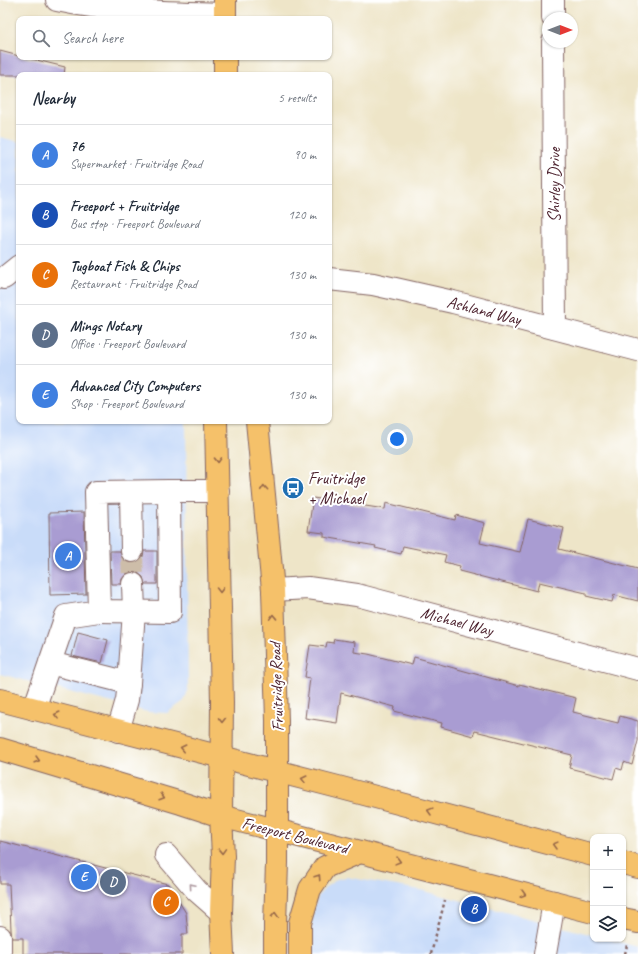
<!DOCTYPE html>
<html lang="en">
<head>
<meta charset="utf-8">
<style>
  body { margin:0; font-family:Caveat,sans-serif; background:#f2f2f3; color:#1f2937 }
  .controls { position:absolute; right:12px; bottom:12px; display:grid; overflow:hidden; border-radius:8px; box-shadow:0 1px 3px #0004 }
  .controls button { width:36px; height:36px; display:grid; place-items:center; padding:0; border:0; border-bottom:1px solid #e0e1e3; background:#fff; color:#1f2937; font:20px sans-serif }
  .compass { position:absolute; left:542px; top:12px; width:36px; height:36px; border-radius:50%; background:#fff; box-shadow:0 1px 3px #0004; rotate:90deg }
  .you { position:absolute; left:397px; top:439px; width:14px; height:14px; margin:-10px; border:3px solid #fff; border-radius:50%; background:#1a73e8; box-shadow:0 0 0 6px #1a73e833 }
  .badge { display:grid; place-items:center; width:26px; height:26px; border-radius:50%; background:#1f6fb2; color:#fff; font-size:13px; font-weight:700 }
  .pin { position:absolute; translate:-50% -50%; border:2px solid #fff; box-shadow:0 1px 4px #0006 }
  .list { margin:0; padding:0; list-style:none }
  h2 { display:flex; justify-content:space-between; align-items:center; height:52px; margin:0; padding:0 16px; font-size:17px }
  h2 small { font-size:13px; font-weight:400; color:#747a83 }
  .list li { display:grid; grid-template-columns:26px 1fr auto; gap:12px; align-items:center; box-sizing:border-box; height:60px; padding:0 16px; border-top:1px solid #e0e1e3 }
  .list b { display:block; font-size:15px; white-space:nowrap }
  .list p { margin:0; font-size:13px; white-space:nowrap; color:#747a83 }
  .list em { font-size:13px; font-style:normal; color:#747a83 }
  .icon { flex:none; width:22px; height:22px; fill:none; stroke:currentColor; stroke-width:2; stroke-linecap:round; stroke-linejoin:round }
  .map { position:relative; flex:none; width:638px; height:954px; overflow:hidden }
  .search { position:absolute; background:#fff; box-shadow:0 1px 3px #0004; left:16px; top:16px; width:316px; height:44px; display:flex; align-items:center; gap:10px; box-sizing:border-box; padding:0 14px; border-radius:8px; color:#747a83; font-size:15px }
  .panel { position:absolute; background:#fff; box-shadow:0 1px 3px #0004; left:16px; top:72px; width:316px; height:352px; border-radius:8px }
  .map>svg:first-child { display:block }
</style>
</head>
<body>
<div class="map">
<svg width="638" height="954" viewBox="0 0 638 954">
  <rect width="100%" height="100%" fill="#fff"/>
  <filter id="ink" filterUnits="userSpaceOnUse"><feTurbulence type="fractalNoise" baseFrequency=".025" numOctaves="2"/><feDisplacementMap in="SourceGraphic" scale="8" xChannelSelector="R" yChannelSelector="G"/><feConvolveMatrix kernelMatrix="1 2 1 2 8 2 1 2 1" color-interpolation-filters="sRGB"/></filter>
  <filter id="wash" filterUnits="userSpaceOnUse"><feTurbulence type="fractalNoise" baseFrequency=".012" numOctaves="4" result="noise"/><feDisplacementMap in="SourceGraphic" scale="16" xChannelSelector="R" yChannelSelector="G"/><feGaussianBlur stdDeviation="0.9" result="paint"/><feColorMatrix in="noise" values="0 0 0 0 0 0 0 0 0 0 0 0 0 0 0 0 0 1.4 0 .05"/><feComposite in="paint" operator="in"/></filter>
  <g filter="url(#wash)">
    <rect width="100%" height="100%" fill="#eee5c8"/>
    <!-- built -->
    <g fill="#c9dcf9">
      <polygon points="0,137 19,142 19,421 186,421 188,690 184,701 167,713 148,712 0,674"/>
      <polygon points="346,877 420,890 593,935 593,939 608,939 638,947 638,954 312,954 312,922 314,907 319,895 326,887 337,879"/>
    </g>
    <g id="blocks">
      <!-- building -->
      <g fill="#a99cd2">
        <polygon points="0,51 19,56 19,57 24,57 65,67 64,75 0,75"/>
        <polygon points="313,498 385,509 386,503 455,520 456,515 485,523 480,543 520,552 528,519 564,528 559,549 638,569 638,601 614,595 612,602 586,596 586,593 539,582 537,591 459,571 460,566 444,562 446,555 403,546 401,554 375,548 376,546 324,537 324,533 308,531"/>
        <polygon points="84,512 86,594 50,595 49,513"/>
        <polygon points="110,551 120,551 122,558 126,562 132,563 139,561 143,557 144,551 157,551 157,584 145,584 143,577 138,573 133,572 126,574 122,579 121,584 111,584"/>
        <polygon points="78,632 108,640 102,663 72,656"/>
        <polygon points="334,639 355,642 354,652 368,654 412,665 414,657 519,686 519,684 576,698 573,712 618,723 620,716 638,721 638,741 632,765 624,762 622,770 616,768 613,779 569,768 572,755 475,731 473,736 441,727 442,723 394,711 395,707 341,693 337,723 305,718 310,678 305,677 310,645 326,647 327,642 333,643"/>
        <polygon points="0,841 168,884 186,913 188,934 182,934 182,954 23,954 23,938 12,938 11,930 9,884 0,884"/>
      </g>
    </g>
  </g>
  <g filter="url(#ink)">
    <use href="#blocks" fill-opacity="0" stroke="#836462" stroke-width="1"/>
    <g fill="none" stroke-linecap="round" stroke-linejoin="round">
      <!-- minor-tunnel -->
      <polyline stroke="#cdbda9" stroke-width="22" stroke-dasharray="22 11" stroke-linecap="butt" points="132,551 133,584"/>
      <!-- minor casing -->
      <g stroke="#836462" stroke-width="24">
        <g id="minor">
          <path d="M 57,0 C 112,12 169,12 225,14"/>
          <polyline points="553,0 553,18"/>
          <polyline points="553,42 555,328"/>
          <polyline points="4,278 19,266"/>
          <polyline points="329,279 373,284 453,302 638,350"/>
          <polyline points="169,491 96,492 99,611 170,612 169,491 218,491"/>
          <polyline points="131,492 132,551"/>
          <polyline points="273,590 308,588 357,595 638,669"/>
          <polyline points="50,663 129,683"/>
          <polyline points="34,709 66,616 99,611"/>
          <polyline points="118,731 127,700 129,683 134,611 133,584"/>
          <polyline points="166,855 197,891 221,912"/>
          <polyline points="0,937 0,954"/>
          <polyline points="545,954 554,902"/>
        </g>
      </g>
      <!-- major casing -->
      <g stroke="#836462" stroke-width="24">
        <g id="major">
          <polyline points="225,0 225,19"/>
          <polyline points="225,57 225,75"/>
          <polyline points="216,421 222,703 221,816 223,856 221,912 223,954"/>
          <polyline points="257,421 273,590 277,721 277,863 275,924 275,954"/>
          <polyline points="0,700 338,787 593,855"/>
          <polyline points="0,749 181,803 221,816 593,912"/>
          <polyline points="623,863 638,867"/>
          <polyline points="623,919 638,922"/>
          <polyline points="300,954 300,923 310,889 325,867 360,852"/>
        </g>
      </g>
      <!-- path -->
      <g stroke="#836462" stroke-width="2.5" stroke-dasharray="3 3" stroke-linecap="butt">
        <polyline points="431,954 445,900"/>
        <polyline points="625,954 627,945"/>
      </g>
      <!-- minor -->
      <use href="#minor" stroke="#fff" stroke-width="22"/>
      <!-- major -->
      <use href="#major" stroke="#f5c16b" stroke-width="22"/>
    </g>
    <!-- one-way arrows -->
    <defs><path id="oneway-chevron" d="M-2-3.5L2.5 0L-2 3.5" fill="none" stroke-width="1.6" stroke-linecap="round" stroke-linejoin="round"/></defs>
    <g stroke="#976848">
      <use href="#oneway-chevron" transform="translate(218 460) rotate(88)"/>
      <use href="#oneway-chevron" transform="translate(264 488) rotate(-95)"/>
      <use href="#oneway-chevron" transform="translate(220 590) rotate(89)"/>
      <use href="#oneway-chevron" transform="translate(273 617) rotate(-92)"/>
      <use href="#oneway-chevron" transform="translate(57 715) rotate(-166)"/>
      <use href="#oneway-chevron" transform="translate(222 720) rotate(91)"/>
      <use href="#oneway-chevron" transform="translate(183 748) rotate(-167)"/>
      <use href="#oneway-chevron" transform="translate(37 760) rotate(16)"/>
      <use href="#oneway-chevron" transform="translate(304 779) rotate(-166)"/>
      <use href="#oneway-chevron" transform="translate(162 797) rotate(17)"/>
      <use href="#oneway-chevron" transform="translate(430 811) rotate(-165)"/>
      <use href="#oneway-chevron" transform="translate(555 845) rotate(-165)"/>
      <use href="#oneway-chevron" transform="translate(222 851) rotate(88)"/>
      <use href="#oneway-chevron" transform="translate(398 861) rotate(15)"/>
      <use href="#oneway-chevron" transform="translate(318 877) rotate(-56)"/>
      <use href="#oneway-chevron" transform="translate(523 894) rotate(15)"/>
      <use href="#oneway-chevron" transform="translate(275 915) rotate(-88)"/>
    </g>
    <use stroke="#ae9aa0" href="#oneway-chevron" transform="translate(192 886) rotate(-131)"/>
  </g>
  <!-- icons -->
  <defs>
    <g id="bus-disc" transform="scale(1.15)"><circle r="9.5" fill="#1f6fb2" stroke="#fff"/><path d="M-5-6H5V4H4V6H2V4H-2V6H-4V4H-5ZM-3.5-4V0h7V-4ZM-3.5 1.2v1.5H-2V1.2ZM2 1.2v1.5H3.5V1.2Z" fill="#fff"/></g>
  </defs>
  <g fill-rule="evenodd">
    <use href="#bus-disc" x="293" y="488"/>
  </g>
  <g text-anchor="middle" stroke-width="4" stroke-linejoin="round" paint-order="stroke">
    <!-- street labels -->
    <g font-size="17" fill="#4a1f2b" stroke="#fff">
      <text transform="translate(554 185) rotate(-90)" y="6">Shirley Drive</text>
      <text transform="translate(484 310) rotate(14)" y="6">Ashland Way</text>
      <text transform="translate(457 621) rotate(15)" y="6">Michael Way</text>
      <text transform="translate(276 687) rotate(-92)" y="6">Fruitridge Road</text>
      <text transform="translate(295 835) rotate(14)" y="6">Freeport Boulevard</text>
    </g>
    <!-- poi labels -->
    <g font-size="17" fill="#4a1f2b" stroke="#fff" text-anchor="start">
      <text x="308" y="484">Fruitridge<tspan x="308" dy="20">+ Michael</tspan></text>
    </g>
  </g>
</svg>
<div class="controls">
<button>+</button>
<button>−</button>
<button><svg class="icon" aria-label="layers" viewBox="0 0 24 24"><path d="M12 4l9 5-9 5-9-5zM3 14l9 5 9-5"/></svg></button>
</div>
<svg class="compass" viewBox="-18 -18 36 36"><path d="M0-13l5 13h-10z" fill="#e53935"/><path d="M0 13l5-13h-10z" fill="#747a83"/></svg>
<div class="you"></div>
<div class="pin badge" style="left:68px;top:556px;background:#3f7fe0">A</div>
<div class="pin badge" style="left:474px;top:909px;background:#1a4fb4">B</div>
<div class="pin badge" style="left:166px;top:902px;background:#e8710a">C</div>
<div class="pin badge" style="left:113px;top:882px;background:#5c6f8a">D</div>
<div class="pin badge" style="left:84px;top:877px;background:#3f7fe0">E</div>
<div class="search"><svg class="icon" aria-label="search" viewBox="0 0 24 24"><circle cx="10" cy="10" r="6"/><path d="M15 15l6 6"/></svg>Search here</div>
<section class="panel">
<h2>Nearby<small>5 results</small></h2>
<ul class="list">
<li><span class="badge" style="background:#3f7fe0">A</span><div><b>76</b><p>Supermarket · Fruitridge Road</p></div><em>90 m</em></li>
<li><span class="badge" style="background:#1a4fb4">B</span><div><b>Freeport + Fruitridge</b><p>Bus stop · Freeport Boulevard</p></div><em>120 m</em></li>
<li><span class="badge" style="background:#e8710a">C</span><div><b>Tugboat Fish &amp; Chips</b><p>Restaurant · Fruitridge Road</p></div><em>130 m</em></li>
<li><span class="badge" style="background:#5c6f8a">D</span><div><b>Mings Notary</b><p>Office · Freeport Boulevard</p></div><em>130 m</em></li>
<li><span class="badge" style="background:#3f7fe0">E</span><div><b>Advanced City Computers</b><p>Shop · Freeport Boulevard</p></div><em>130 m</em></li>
</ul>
</section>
</div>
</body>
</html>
